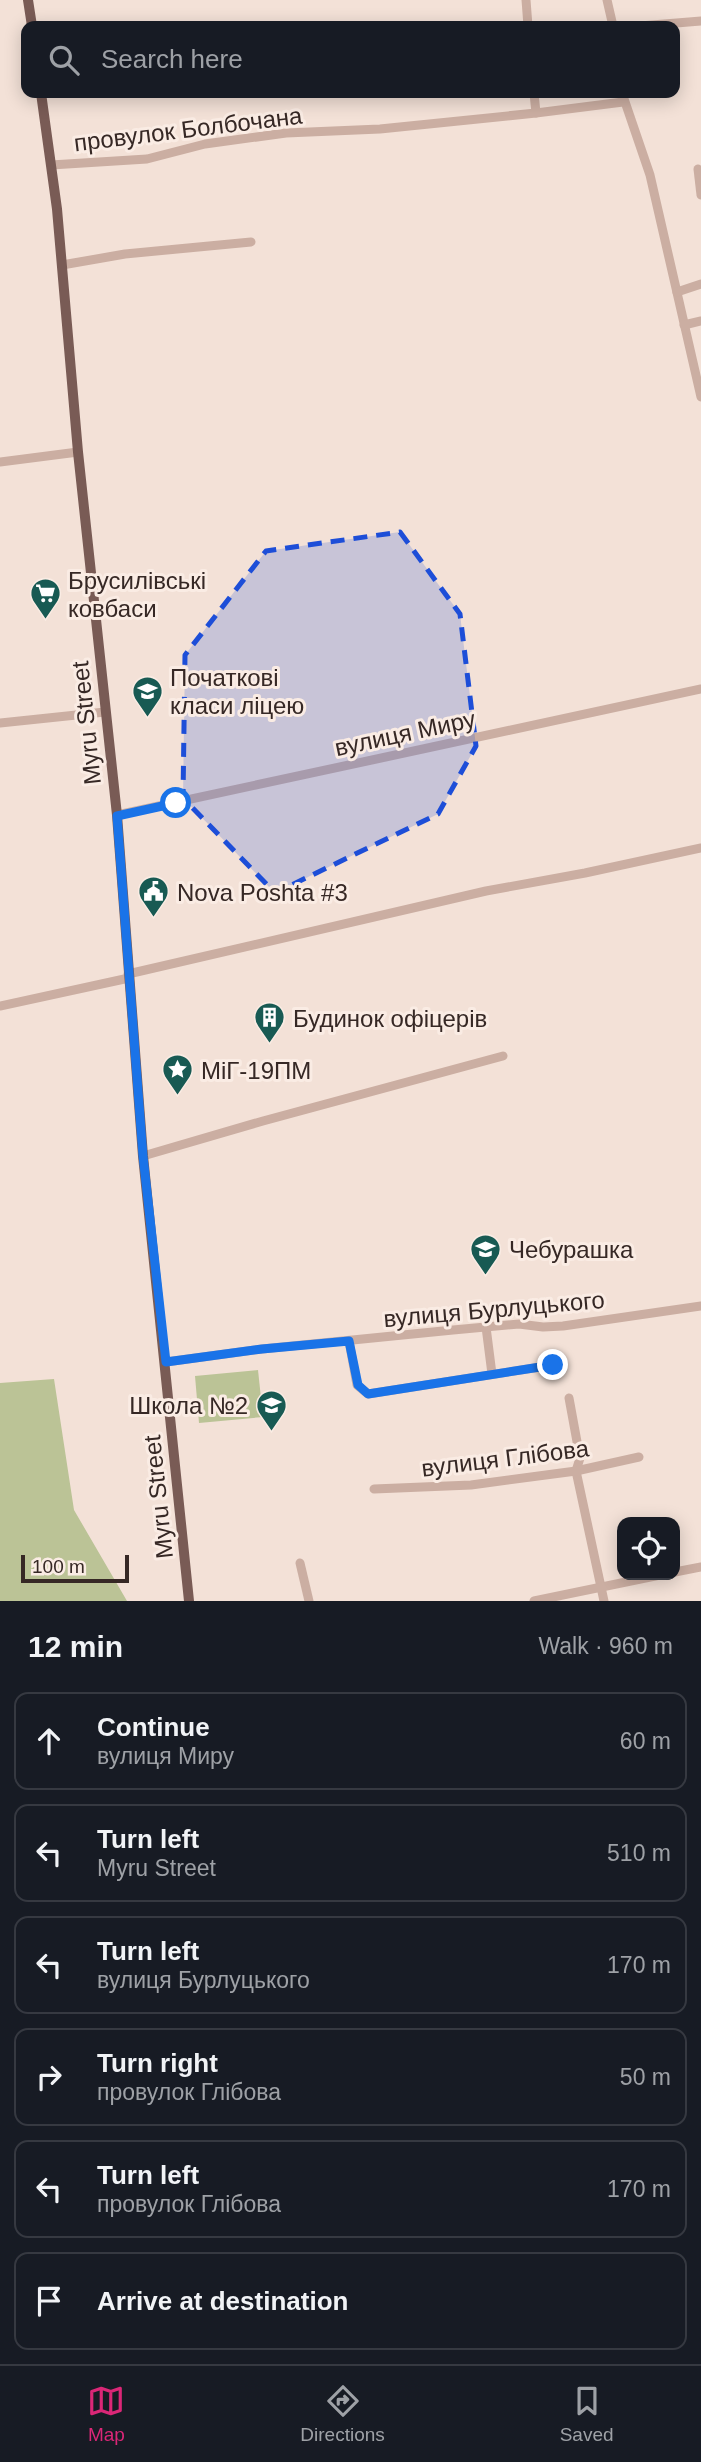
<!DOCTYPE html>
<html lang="en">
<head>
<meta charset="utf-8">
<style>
	:root { --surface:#171b24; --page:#20242c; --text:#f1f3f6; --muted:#9ea1a6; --line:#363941; --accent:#db2777 }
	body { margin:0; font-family:Arial,sans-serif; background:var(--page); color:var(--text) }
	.controls { position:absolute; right:21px; bottom:21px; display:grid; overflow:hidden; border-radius:14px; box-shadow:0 4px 18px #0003 }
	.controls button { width:63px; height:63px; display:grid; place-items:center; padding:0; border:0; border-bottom:2px solid var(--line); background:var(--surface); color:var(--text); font:35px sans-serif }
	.scale { position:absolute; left:21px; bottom:18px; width:108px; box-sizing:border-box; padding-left:7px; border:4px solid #362825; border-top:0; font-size:19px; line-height:24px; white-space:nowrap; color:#362825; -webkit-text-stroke:5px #faece4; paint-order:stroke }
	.stop { position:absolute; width:21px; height:21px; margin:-16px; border:5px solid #1a73e8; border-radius:50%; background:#fff }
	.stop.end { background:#1a73e8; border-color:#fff; box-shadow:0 2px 7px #0008 }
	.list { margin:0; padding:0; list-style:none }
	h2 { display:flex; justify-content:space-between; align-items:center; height:91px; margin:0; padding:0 28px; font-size:30px }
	h2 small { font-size:23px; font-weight:400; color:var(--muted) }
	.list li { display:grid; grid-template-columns:46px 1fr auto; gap:21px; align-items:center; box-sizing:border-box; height:98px; margin:0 14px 14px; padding:0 14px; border:2px solid var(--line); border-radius:14px }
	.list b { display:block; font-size:26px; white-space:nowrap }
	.list p { margin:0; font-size:23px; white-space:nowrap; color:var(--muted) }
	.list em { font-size:23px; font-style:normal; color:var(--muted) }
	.icon { flex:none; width:38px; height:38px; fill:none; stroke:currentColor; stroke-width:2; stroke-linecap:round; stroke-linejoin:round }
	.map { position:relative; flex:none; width:701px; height:1601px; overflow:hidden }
	.search { position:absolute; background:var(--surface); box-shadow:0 4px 18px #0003; left:21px; right:21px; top:21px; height:77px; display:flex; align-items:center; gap:18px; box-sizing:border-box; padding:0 24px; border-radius:14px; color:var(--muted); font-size:26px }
	.sheet { height:763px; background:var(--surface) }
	nav { display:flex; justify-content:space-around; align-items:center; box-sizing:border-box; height:98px; border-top:2px solid var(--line); background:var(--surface); font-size:19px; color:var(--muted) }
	nav a { display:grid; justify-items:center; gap:4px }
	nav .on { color:var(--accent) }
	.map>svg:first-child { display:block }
	.green { fill:#bbc396 }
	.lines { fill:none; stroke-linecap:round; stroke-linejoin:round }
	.minor { stroke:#cbaea2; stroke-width:9 }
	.major { stroke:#795b55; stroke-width:10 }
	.route { stroke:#1a73e8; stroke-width:9 }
	.marked { fill:#1d4ed8; fill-opacity:0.2; stroke:#1d4ed8; stroke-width:5; stroke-dasharray:14 9; stroke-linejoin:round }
	.labels { text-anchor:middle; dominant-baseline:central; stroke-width:6; stroke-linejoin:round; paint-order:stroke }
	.street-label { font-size:24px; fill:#362825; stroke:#faece4 }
	.poi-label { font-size:24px; fill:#362825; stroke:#faece4; text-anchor:start }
</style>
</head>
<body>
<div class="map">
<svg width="701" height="1601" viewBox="0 0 701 1601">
	<rect width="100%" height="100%" fill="#f3e1d7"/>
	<g class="green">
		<polygon points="258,1370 263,1417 199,1423 195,1376"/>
		<polygon points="54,1379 74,1510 127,1601 0,1601 0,1383"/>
	</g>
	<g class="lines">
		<g class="minor">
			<polyline points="526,0 528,26"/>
			<polyline points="607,0 613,26"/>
			<polyline points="640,26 701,21"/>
			<polyline points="534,93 536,113"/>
			<polyline points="622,93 650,175 701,397"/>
			<polyline points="51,165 147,159 205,144 286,133 380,129 536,113 623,102"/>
			<polyline points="698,169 701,195"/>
			<polyline points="62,265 125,254 251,242"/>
			<polyline points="677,292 701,284"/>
			<polyline points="684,325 701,321"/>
			<polyline points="0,462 78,452"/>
			<polyline points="0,723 105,712"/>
			<polyline points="117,815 701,689"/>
			<polyline points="128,974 486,891 585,873 701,848"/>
			<polyline points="0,1006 129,978"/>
			<polyline points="143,1156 263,1121 503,1056"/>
			<polyline points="486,1327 492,1374"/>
			<polyline points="349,1341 357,1385 368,1394 553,1365"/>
			<polyline points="166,1362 262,1349 453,1330 519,1324 543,1327 563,1326 701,1306"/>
			<polyline points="569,1398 580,1458 576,1471 604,1601"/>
			<polyline points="374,1489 471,1485 576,1471 639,1457"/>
			<polyline points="300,1563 309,1601"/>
			<polyline points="675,1572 701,1567"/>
			<polyline points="534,1601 660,1575"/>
		</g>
		<g class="major">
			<polyline points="28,0 32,26"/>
			<polyline points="41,93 57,209 78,452 117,815 143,1156 189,1601"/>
		</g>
	</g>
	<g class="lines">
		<polyline class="route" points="176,803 117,816 143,1156 166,1362 262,1349 349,1341 358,1385 368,1394 553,1365"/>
	</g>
	<path class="marked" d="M400,532L460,614L476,746L438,814L275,893L183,798L185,655L266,551Z"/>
	<defs>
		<symbol id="supermarket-pin" viewBox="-11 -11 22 30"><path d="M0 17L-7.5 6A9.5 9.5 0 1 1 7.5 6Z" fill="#185a53" stroke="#faece4"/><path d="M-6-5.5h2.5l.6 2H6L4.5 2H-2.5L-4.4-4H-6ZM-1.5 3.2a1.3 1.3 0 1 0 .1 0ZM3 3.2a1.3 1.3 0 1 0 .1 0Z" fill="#fff"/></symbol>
		<symbol id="school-pin" viewBox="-11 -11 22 30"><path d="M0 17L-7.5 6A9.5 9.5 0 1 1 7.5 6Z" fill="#185a53" stroke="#faece4"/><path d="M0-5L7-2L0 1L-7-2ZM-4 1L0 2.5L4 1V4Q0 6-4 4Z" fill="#fff"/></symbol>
		<symbol id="civic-pin" viewBox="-11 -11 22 30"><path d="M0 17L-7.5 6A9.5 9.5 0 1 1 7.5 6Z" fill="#185a53" stroke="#faece4"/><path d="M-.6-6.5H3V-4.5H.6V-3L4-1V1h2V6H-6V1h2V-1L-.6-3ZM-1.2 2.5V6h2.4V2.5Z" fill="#fff"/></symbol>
		<symbol id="building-pin" viewBox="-11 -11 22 30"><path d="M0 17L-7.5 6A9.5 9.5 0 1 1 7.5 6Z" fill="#185a53" stroke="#faece4"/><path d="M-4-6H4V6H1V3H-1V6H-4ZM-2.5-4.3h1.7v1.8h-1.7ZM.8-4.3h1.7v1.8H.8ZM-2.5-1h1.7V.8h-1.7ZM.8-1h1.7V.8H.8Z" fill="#fff"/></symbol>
		<symbol id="sight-pin" viewBox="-11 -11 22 30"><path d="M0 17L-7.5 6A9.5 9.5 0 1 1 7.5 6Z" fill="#185a53" stroke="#faece4"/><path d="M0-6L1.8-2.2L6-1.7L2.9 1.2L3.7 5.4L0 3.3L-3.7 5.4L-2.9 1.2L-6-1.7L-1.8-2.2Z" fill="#fff"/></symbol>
	</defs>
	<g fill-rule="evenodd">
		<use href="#supermarket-pin" x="28" y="576" width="35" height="47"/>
		<use href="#school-pin" x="130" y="674" width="35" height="47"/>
		<use href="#civic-pin" x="136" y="874" width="35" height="47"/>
		<use href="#building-pin" x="252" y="1000" width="35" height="47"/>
		<use href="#sight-pin" x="160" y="1052" width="35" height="47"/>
		<use href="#school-pin" x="468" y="1232" width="35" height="47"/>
		<use href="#school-pin" x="254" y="1388" width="35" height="47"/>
	</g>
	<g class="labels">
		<g class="street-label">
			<text transform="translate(188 129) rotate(-7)">провулок Болбочана</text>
			<text transform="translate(86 723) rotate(-96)">Myru Street</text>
			<text transform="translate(405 733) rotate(-12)">вулиця Миру</text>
			<text transform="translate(494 1309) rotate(-5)">вулиця Бурлуцького</text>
			<text transform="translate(505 1458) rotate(-7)">вулиця Глібова</text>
			<text transform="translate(158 1497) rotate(-96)">Myru Street</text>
		</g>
		<g class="poi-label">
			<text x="68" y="580">Брусилівські<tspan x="68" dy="28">ковбаси</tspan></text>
			<text x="170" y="677">Початкові<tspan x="170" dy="28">класи ліцею</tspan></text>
			<text x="177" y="892">Nova Poshta #3</text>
			<text x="293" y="1018">Будинок офіцерів</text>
			<text x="201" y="1070">МіГ-19ПМ</text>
			<text x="509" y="1249">Чебурашка</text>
			<text x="248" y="1405" text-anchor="end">Школа №2</text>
		</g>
	</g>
</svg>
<div class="controls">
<button><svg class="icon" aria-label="locate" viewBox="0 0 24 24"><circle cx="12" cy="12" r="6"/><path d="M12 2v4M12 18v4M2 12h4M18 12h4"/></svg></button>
</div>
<div class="scale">100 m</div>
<div class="stop" style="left:176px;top:803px"></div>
<div class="stop end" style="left:553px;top:1365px"></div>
<div class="search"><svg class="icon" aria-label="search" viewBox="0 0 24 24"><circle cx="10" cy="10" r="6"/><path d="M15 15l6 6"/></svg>Search here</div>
</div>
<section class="sheet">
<h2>12 min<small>Walk · 960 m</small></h2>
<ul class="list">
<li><svg class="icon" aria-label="ahead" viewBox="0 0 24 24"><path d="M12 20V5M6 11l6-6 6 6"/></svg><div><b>Continue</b><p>вулиця Миру</p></div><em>60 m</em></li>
<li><svg class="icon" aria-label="left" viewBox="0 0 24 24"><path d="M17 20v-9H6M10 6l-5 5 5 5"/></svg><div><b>Turn left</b><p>Myru Street</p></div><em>510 m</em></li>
<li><svg class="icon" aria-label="left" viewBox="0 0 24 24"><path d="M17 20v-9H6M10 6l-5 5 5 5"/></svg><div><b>Turn left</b><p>вулиця Бурлуцького</p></div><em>170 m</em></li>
<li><svg class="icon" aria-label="right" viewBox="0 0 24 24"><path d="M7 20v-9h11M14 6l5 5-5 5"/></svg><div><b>Turn right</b><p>провулок Глібова</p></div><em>50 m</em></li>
<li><svg class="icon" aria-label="left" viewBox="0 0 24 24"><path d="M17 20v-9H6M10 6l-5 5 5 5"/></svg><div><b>Turn left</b><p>провулок Глібова</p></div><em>170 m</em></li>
<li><svg class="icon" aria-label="arrive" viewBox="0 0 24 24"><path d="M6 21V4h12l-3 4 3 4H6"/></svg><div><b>Arrive at destination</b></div></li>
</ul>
</section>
<nav>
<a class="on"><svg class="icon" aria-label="map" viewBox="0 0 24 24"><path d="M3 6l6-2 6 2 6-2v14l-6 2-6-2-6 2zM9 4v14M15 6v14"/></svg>Map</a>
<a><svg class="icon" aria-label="directions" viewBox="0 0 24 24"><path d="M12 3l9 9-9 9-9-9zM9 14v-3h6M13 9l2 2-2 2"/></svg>Directions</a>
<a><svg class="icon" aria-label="saved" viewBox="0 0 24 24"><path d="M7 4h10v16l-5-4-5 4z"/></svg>Saved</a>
</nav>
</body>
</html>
